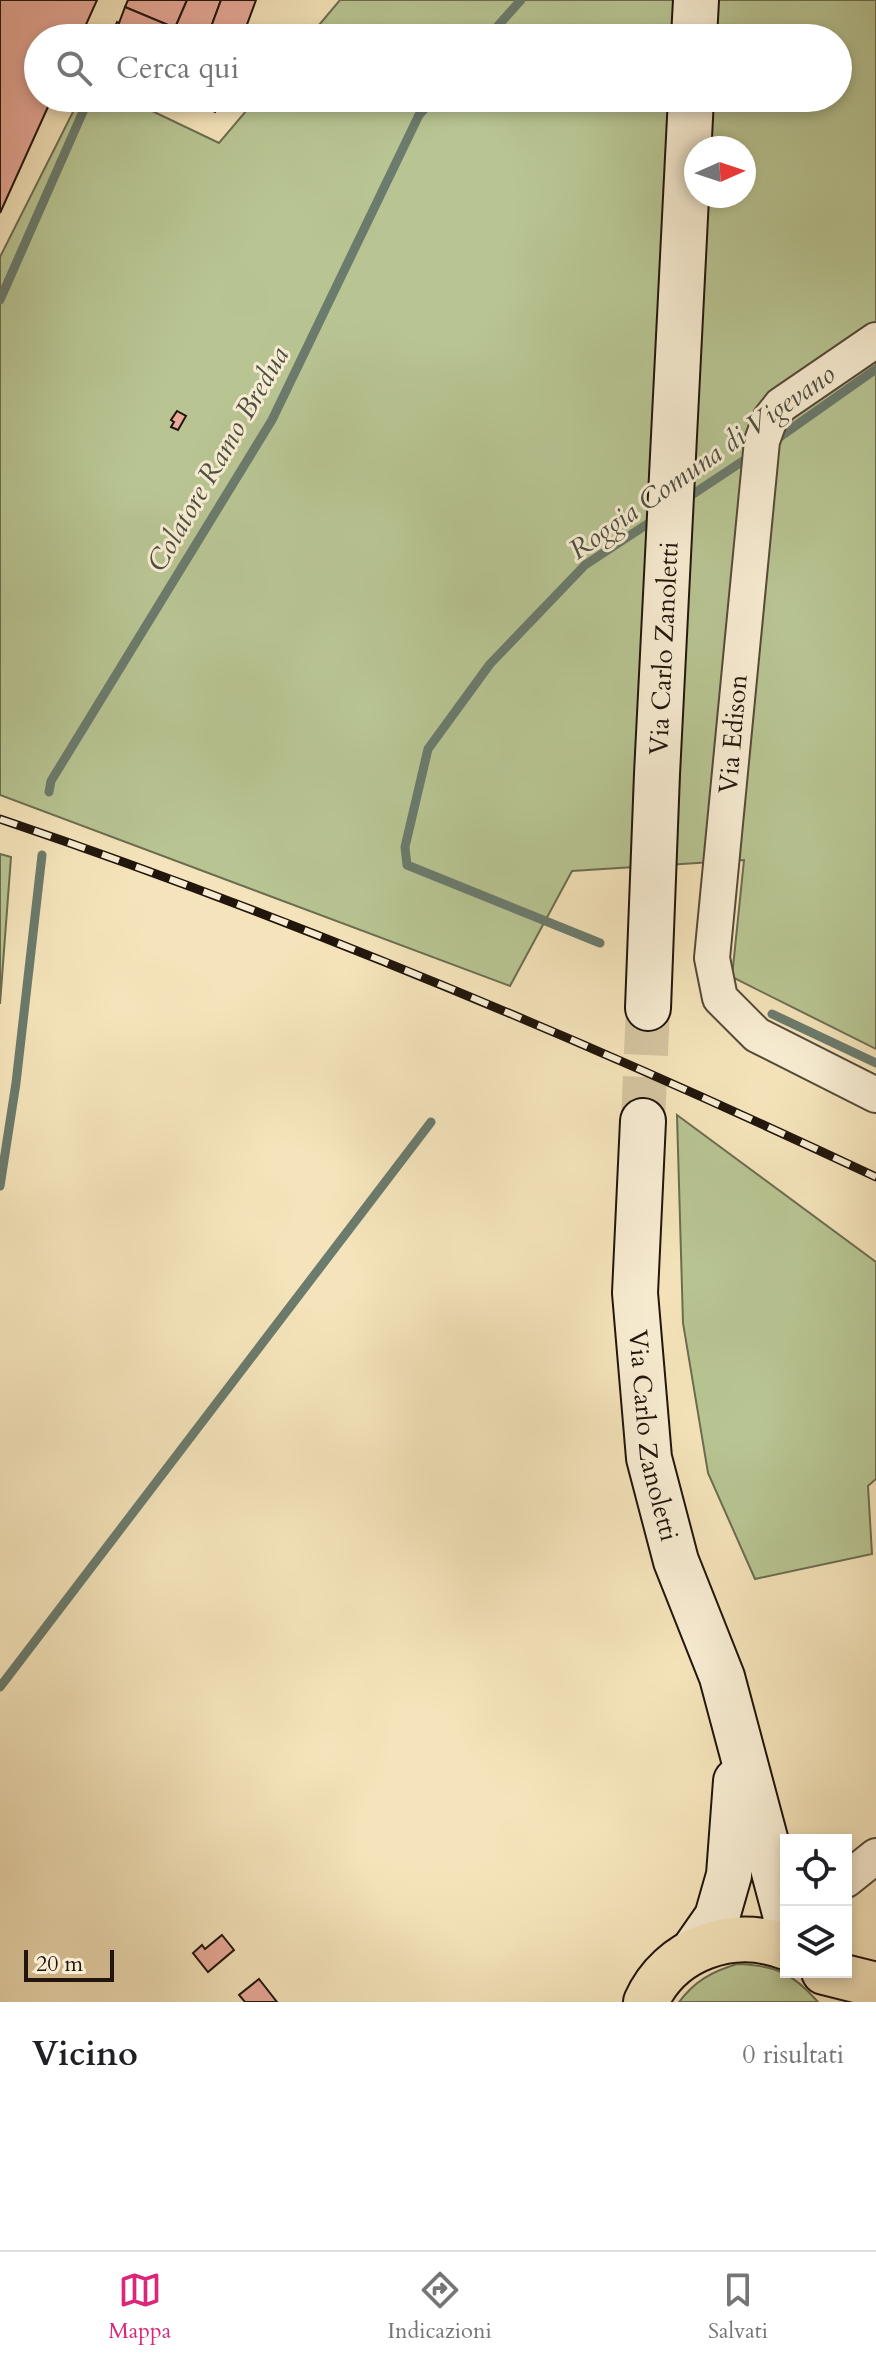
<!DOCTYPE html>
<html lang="it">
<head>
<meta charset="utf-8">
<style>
	:root { --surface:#fff; --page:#f2f2f2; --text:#202124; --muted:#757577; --line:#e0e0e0; --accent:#db2777 }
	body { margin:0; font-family:Cardo,serif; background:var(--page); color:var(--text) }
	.controls { position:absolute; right:24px; bottom:24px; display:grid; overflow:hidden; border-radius:0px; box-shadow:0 4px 12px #0003 }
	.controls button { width:72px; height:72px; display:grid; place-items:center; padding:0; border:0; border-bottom:2px solid var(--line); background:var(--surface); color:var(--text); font:40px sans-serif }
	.compass { position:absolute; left:684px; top:136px; width:72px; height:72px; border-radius:50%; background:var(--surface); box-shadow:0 4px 12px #0003; rotate:87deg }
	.scale { position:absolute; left:24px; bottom:20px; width:90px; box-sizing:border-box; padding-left:8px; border:4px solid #21150c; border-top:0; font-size:22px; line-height:28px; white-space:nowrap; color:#21150c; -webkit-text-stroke:6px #f8edd3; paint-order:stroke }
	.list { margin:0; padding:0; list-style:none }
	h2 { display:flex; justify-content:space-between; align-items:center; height:104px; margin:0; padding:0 32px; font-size:34px }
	h2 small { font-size:26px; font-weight:400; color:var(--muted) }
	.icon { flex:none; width:44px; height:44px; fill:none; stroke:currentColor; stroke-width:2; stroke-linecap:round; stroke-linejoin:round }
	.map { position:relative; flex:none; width:876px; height:2002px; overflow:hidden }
	.search { position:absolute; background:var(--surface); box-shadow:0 4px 12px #0003; left:24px; right:24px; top:24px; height:88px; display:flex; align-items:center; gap:20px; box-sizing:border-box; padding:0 28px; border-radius:44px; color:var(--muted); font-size:30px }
	.sheet { height:248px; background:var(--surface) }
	nav { display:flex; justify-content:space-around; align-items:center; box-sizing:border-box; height:112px; border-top:2px solid var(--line); background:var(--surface); font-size:22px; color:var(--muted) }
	nav a { display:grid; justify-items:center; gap:4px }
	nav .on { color:var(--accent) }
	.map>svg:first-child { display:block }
	.green { fill:#b8c593; stroke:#6c6d50; stroke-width:2; fill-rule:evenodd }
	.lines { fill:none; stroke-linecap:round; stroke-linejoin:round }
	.stream { stroke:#6b7b6d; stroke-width:9 }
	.building { fill:#e9aa99; stroke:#21150c; stroke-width:2 }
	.secondary-tunnel { stroke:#d5c5a1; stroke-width:44; stroke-dasharray:44 22; stroke-linecap:butt }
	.street-casing { stroke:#564938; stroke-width:38 }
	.secondary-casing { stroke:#21150c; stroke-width:48 }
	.primary-casing { stroke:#21150c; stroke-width:48 }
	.street { stroke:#f8edd3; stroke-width:34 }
	.secondary { stroke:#f8edd3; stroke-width:44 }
	.primary { stroke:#f5e4bb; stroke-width:44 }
	.rail-casing { stroke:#21150c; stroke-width:9 }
	.rail { stroke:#f8edd3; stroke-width:6; stroke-dasharray:18; stroke-linecap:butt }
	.labels { text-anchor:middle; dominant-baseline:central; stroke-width:6; stroke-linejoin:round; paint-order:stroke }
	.street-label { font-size:26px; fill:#21150c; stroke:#f8edd3 }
	.water-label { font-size:28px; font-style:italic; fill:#4c5044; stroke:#f8edd3 }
</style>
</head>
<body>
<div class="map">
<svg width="876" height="2002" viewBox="0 0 876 2002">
	<rect width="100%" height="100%" fill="#f5e4bb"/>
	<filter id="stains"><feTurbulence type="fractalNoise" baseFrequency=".0025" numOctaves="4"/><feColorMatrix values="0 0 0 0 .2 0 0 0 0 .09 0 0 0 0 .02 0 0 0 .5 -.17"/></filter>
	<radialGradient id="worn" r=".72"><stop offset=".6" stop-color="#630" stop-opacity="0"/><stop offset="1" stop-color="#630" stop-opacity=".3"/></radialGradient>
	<g class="green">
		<path d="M340,0H876V1049L732,977L744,860L572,871L510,986L0,795V257L80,98H125L219,143L257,98H838V38H308ZM696,148H744V196H696Z"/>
		<polygon points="0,854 11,857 0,1004"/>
		<polygon points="677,1115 876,1262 876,1479 868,1486 872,1554 755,1579 708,1473 683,1323"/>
		<path d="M737,1964C775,1965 793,1973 818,2002H679C695,1981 711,1972 737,1964Z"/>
	</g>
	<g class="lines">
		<g class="stream">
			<polyline points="487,38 521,0"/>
			<polyline points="0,300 89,98"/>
			<polyline points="774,441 876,369"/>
			<polyline points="684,500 752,455"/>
			<polyline points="49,792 51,781 272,420 419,115 434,98"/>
			<polyline points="600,943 407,865 405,847 428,749 490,664 585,565 658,517"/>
			<polyline points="772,1014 876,1063"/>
			<polyline points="0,1186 16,1083 42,855"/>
			<polyline points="0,1687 431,1122"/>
		</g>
	</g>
	<g class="building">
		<polygon points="0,0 97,0 80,38 38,38 38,98 52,98 0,213"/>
		<polygon points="128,0 187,0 175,28 125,7"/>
		<polygon points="187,0 221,0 207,38 107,38 110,38 117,22 119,23 125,7 175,28"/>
		<polygon points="221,0 256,0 242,38 207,38"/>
		<polygon points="189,98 223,98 215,112"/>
		<polygon points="177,411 186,416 178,430 171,427 174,422 171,420"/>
		<polygon points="222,1935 234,1950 208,1972 193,1953 202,1945 205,1949"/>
		<polygon points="259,1979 277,2002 245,2002 239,1995"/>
	</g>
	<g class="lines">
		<polyline class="secondary-tunnel" points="643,1121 648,1008"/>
		<defs>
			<g id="street">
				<polyline points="876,340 781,405 770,419 762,441 712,958 720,998 757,1035 876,1095"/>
				<polyline points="846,1880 876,1856"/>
			</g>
			<g id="secondary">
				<polyline points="694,38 696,0"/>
				<path id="s1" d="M648,1008L657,774L691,98"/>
				<path id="s2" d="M643,1121L635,1293L649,1458L676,1561L722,1677L786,1917"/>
				<polyline points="694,1950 717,1917 729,1875 736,1781"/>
			</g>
			<g id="primary">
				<polyline points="824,1972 876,1985"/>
				<path d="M646,2002C670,1948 732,1927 786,1947"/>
			</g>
		</defs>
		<use href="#street" class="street-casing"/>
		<use href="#secondary" class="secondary-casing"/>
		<use href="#primary" class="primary-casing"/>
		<use href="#street" class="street"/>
		<use href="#secondary" class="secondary"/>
		<use href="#primary" class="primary"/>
		<defs>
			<path id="rail" d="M0,819C299,920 591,1043 876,1177"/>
		</defs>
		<use href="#rail" class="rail-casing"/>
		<use href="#rail" class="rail"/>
	</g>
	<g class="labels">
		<g class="street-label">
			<text stroke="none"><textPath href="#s1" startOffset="360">Via Carlo Zanoletti</textPath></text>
			<text transform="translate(733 734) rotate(-85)">Via Edison</text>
			<text stroke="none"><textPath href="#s2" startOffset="316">Via Carlo Zanoletti</textPath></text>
		</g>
		<g class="water-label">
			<text transform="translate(218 459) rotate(-60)">Colatore Ramo Bredua</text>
			<text transform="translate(702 462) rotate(-35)">Roggia Comuna di Vigevano</text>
		</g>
	</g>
	<rect width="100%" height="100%" filter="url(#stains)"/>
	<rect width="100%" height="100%" fill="url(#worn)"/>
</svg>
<div class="controls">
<button><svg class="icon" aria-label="locate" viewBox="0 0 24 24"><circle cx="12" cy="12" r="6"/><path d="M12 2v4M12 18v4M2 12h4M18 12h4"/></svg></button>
<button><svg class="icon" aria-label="layers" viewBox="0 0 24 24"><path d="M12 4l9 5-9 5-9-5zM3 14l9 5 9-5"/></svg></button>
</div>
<svg class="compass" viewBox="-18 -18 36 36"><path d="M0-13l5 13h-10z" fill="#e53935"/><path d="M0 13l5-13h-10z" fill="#757577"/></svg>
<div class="scale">20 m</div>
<div class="search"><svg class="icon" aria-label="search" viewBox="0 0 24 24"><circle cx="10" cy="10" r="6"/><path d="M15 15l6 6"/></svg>Cerca qui</div>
</div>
<section class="sheet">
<h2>Vicino<small>0 risultati</small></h2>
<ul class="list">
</ul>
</section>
<nav>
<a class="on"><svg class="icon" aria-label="map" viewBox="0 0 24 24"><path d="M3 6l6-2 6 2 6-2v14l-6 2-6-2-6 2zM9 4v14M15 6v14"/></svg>Mappa</a>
<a><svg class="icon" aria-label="directions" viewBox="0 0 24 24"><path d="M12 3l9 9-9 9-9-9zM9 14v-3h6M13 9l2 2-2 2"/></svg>Indicazioni</a>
<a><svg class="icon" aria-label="saved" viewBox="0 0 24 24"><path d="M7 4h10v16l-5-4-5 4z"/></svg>Salvati</a>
</nav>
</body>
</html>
